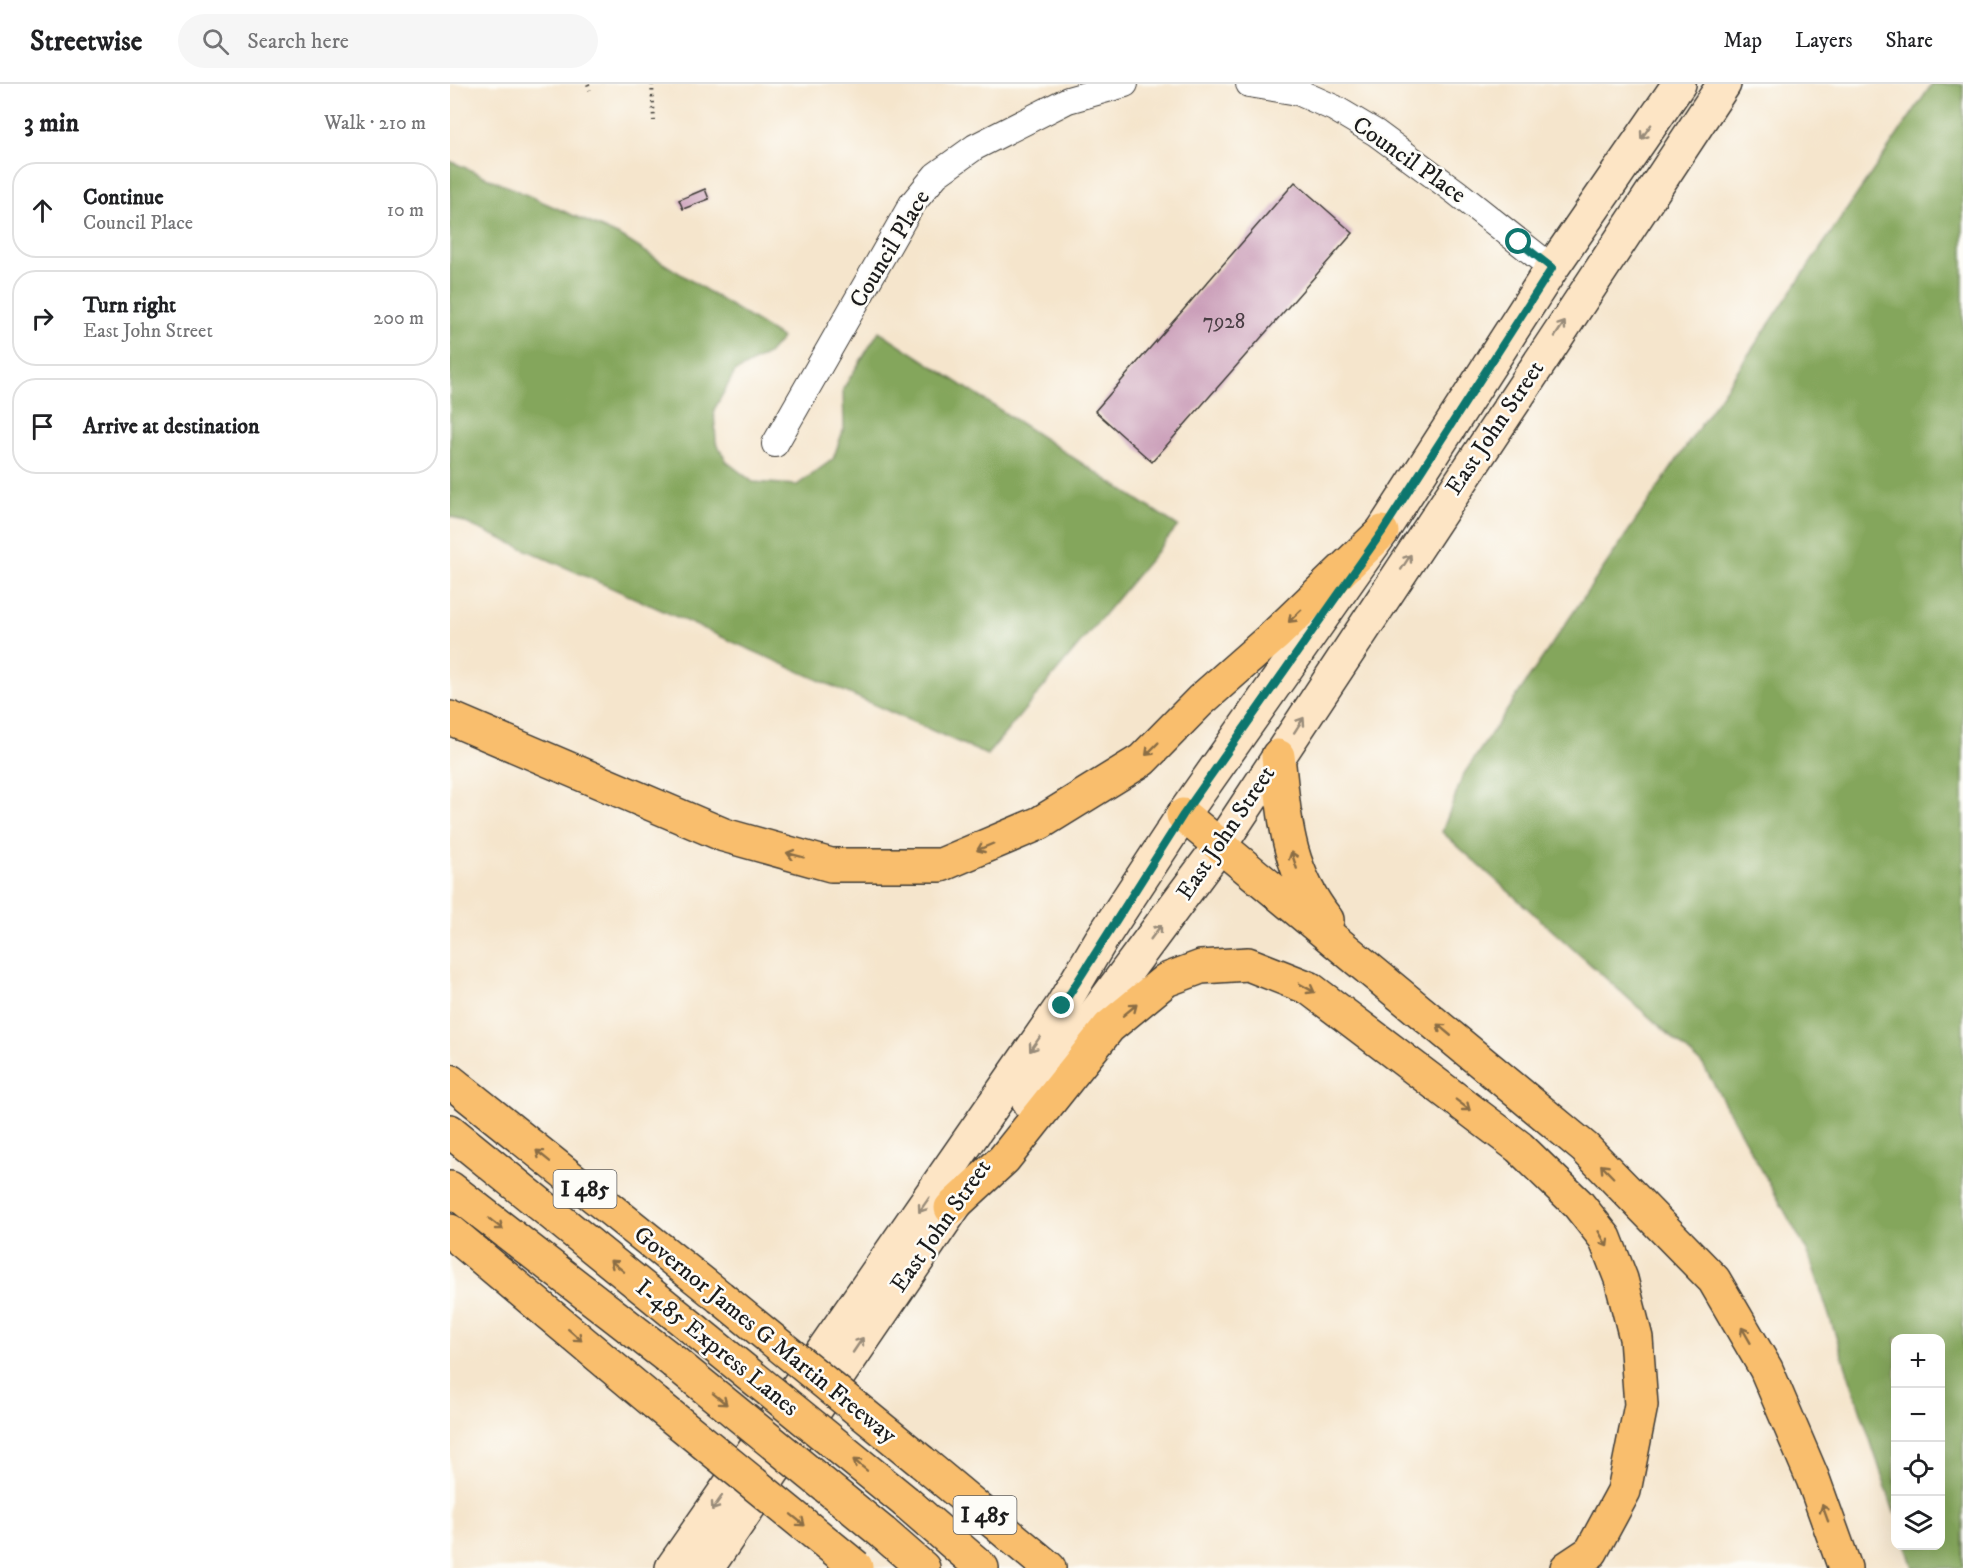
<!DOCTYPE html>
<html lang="en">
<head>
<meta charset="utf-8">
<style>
	:root { --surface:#fff; --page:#f6f6f6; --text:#202124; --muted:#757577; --line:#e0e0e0 }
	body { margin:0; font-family:"IM FELL DW Pica",serif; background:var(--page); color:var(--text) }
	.controls { position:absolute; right:18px; bottom:18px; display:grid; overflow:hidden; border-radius:12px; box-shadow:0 6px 24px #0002 }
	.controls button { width:54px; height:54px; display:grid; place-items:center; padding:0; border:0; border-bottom:2px solid var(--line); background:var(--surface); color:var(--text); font:30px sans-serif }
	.stop { position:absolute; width:18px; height:18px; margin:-14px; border:4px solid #0f766e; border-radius:50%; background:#fff }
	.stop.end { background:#0f766e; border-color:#fff; box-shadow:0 2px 6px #0008 }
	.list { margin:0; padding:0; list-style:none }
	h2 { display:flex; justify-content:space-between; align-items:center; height:78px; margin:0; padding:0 24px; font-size:26px }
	h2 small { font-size:20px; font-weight:400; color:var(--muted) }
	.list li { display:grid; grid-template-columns:39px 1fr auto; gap:18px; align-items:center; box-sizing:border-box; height:96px; margin:0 12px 12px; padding:0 12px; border:2px solid var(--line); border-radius:24px }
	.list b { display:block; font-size:22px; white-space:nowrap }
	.list p { margin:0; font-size:20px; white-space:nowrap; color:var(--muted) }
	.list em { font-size:20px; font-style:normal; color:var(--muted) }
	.icon { flex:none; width:33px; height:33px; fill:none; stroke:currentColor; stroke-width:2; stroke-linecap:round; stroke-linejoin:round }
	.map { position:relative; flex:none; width:1513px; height:1484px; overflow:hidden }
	header { display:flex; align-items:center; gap:36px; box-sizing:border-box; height:84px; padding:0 30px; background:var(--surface); border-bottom:2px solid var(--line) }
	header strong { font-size:28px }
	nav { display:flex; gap:33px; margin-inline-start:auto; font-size:21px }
	.search { width:420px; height:54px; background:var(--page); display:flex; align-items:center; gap:15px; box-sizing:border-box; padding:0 21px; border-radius:33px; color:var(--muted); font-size:22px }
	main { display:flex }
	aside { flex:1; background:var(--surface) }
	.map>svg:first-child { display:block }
	.forest { fill:#84a65b; stroke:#50613c; stroke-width:1.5 }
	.building { fill:#cb9fb9 }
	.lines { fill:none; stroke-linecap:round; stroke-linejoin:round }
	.minor-casing { stroke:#3d3a36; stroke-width:28 }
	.secondary-casing { stroke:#3d3a36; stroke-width:36 }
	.motorway-casing { stroke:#3d3a36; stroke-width:36 }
	.path { stroke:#3d3a36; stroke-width:4; stroke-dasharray:1.5 4.5; stroke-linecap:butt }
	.minor { stroke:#fff; stroke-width:26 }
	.secondary { stroke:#fde5c5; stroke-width:33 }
	.motorway { stroke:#f9be6d; stroke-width:33 }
	.motorway-bridge-casing { stroke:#3d3a36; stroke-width:36; stroke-linecap:butt }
	.motorway-bridge { stroke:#f9be6d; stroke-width:33 }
	.oneway { stroke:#988b79 }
	.oneway2 { stroke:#8a6d44 }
	.route { stroke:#0f766e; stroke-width:8 }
	.labels { text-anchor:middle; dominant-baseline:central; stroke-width:5; stroke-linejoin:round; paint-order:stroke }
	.number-label { font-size:21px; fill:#483d43 }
	.shield { fill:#fdfcf7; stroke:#605f5e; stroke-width:1.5 }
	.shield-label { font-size:22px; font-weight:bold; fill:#1c1c1c }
	.street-label { font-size:24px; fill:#1c1c1c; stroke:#fdfcf7 }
</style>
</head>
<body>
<header>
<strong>Streetwise</strong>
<div class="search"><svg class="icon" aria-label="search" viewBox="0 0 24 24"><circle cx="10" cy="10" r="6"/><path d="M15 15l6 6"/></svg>Search here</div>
<nav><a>Map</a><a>Layers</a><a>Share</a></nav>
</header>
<main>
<aside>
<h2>3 min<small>Walk · 210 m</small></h2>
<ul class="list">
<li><svg class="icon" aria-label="ahead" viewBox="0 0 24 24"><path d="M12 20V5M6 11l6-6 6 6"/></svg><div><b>Continue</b><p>Council Place</p></div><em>10 m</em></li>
<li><svg class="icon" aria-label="right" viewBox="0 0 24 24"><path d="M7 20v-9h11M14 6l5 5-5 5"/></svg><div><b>Turn right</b><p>East John Street</p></div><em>200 m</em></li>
<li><svg class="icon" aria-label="arrive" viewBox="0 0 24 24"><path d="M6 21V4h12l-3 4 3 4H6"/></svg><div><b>Arrive at destination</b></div></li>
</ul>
</aside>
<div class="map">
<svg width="1513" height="1484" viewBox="0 0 1513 1484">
	<rect width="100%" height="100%" fill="#fdfcf7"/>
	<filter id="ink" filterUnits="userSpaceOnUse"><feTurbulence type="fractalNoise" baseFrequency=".0167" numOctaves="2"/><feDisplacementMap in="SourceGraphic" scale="12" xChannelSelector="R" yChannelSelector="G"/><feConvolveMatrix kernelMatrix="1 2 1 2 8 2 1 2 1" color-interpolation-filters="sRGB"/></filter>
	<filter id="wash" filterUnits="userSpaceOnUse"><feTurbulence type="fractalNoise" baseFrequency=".008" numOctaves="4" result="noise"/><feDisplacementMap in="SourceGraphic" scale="24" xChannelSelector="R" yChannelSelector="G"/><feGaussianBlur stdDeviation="1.35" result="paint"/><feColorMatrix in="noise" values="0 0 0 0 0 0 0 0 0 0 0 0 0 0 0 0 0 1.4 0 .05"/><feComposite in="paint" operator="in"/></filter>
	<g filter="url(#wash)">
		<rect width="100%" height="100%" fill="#f5e5cc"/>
		<g class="forest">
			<polygon points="1482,0 1513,0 1513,1484 1463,1484 1456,1462 1490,1462 1490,1254 1446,1254 1445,1431 1359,1171 1253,981 992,748 1013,691"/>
			<polygon points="0,77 172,153 332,254 318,270 285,288 264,326 266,358 277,378 303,398 347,401 383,375 394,344 393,305 429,247 728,442 537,671 0,432"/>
		</g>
		<g id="blocks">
			<g class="building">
				<polygon points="845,98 903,149 702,378 645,327"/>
				<polygon points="255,105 259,115 233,125 229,116"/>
			</g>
		</g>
	</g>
	<g filter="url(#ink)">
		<use href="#blocks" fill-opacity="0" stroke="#3d3a36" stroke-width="1.5"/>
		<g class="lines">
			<defs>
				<g id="minor">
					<polyline points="799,0 848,8 884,24 926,49 1006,108 1102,184"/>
					<polyline points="325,360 462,120 486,91 525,63 618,16 675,0"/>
				</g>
				<g id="secondary">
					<polyline points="579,1019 771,760 1274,0"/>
					<polyline points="222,1484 612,922 651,856 733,731 932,448 1102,184 1229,0"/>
					<polyline points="257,1484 518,1102"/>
				</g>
				<g id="motorway">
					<polyline points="0,634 274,751 381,781 491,781 590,739 692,676 750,617 826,550 932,448"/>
					<path d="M828,672C835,735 836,784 877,836"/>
					<polyline points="733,731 1135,1064 1264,1196 1316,1285 1363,1395 1395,1484"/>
					<polyline points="0,997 270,1213"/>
					<polyline points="0,1047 245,1246"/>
					<polyline points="0,1104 224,1278"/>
					<polyline points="501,1124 554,1075 659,943 716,896 751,883 798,880 859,904 1069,1063 1128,1120 1155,1154 1171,1195 1186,1254 1191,1321 1174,1407 1141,1468 1117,1484"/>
					<polyline points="0,1147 205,1319"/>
					<polyline points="472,1378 599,1484"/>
					<polyline points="456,1418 532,1484"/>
					<polyline points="433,1449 473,1484"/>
				</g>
			</defs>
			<use href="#minor" class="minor-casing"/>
			<use href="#secondary" class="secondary-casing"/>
			<use href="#motorway" class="motorway-casing"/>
			<g class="path">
				<polyline points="138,0 140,6"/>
				<polyline points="202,0 204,37"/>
			</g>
			<use href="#minor" class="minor"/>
			<use href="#secondary" class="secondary"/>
			<use href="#motorway" class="motorway"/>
			<defs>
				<g id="motorway-bridge">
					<polyline points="270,1213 472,1378"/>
					<polyline points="245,1246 456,1418"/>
					<polyline points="224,1278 433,1449"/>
					<polyline points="205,1319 406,1483"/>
				</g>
			</defs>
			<use href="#motorway-bridge" class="motorway-bridge-casing"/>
			<use href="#motorway-bridge" class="motorway-bridge"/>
		</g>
		<defs><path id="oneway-shaft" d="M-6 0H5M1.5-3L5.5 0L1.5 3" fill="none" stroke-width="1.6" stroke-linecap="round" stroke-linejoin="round" transform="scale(1.5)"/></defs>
		<g class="oneway">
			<use href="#oneway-shaft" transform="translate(1196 48) rotate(125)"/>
			<use href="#oneway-shaft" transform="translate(1110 245) rotate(-56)"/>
			<use href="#oneway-shaft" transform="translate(956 478) rotate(-57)"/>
			<use href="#oneway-shaft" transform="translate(849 641) rotate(-57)"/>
			<use href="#oneway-shaft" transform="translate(706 848) rotate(-53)"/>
			<use href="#oneway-shaft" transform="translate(585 960) rotate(125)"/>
			<use href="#oneway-shaft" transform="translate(474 1121) rotate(125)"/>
			<use href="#oneway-shaft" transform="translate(408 1261) rotate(-56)"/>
			<use href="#oneway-shaft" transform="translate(267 1419) rotate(125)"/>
		</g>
		<g class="oneway2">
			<use href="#oneway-shaft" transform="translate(845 532) rotate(136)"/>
			<use href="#oneway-shaft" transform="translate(702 665) rotate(135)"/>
			<use href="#oneway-shaft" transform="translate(535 763) rotate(157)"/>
			<use href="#oneway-shaft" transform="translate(345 771) rotate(-165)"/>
			<use href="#oneway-shaft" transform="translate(844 776) rotate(-108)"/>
			<use href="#oneway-shaft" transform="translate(857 904) rotate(29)"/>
			<use href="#oneway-shaft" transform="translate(680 926) rotate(-39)"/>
			<use href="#oneway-shaft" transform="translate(994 946) rotate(-140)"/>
			<use href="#oneway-shaft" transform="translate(1013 1021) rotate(37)"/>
			<use href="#oneway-shaft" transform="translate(93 1072) rotate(-141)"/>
			<use href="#oneway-shaft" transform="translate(1157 1087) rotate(-134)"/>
			<use href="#oneway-shaft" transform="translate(46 1140) rotate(38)"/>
			<use href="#oneway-shaft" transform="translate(1153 1155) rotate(60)"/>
			<use href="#oneway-shaft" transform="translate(167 1182) rotate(-141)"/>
			<use href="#oneway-shaft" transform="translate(125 1251) rotate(41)"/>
			<use href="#oneway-shaft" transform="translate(1296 1251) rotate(-120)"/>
			<use href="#oneway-shaft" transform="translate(270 1315) rotate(39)"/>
			<use href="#oneway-shaft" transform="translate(410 1381) rotate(-141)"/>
			<use href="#oneway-shaft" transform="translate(1375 1429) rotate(-110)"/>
			<use href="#oneway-shaft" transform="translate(348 1436) rotate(39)"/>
		</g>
	</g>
	<g class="lines" filter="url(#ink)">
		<polyline class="route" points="612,922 733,731 932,448 1102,184 1069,158"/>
	</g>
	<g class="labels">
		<g class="number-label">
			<text x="774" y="238">7928</text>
		</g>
		<g class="shield">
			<rect x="103.5" y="1086" width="63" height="38" rx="4.5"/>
			<rect x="503.5" y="1412" width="63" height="38" rx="4.5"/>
		</g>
		<g class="shield-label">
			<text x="135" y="1105">I 485</text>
			<text x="535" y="1431">I 485</text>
		</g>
		<g class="street-label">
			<text transform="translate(959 76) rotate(35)">Council Place</text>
			<text transform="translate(440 165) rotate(-59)">Council Place</text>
			<text transform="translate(1045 344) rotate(-56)">East John Street</text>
			<text transform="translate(776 749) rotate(-56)">East John Street</text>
			<text transform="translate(491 1142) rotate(-55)">East John Street</text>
			<text transform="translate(315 1251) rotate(39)">Governor James G Martin Freeway</text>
			<text transform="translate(267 1264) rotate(39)">I-485 Express Lanes</text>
		</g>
	</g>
</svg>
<div class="controls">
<button>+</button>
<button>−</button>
<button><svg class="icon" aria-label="locate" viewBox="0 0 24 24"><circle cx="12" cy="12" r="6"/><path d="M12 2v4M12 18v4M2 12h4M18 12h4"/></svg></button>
<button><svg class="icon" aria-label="layers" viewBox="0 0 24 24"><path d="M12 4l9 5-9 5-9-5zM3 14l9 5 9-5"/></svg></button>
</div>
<div class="stop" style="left:1069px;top:158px"></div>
<div class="stop end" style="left:612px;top:922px"></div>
</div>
</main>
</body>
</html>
